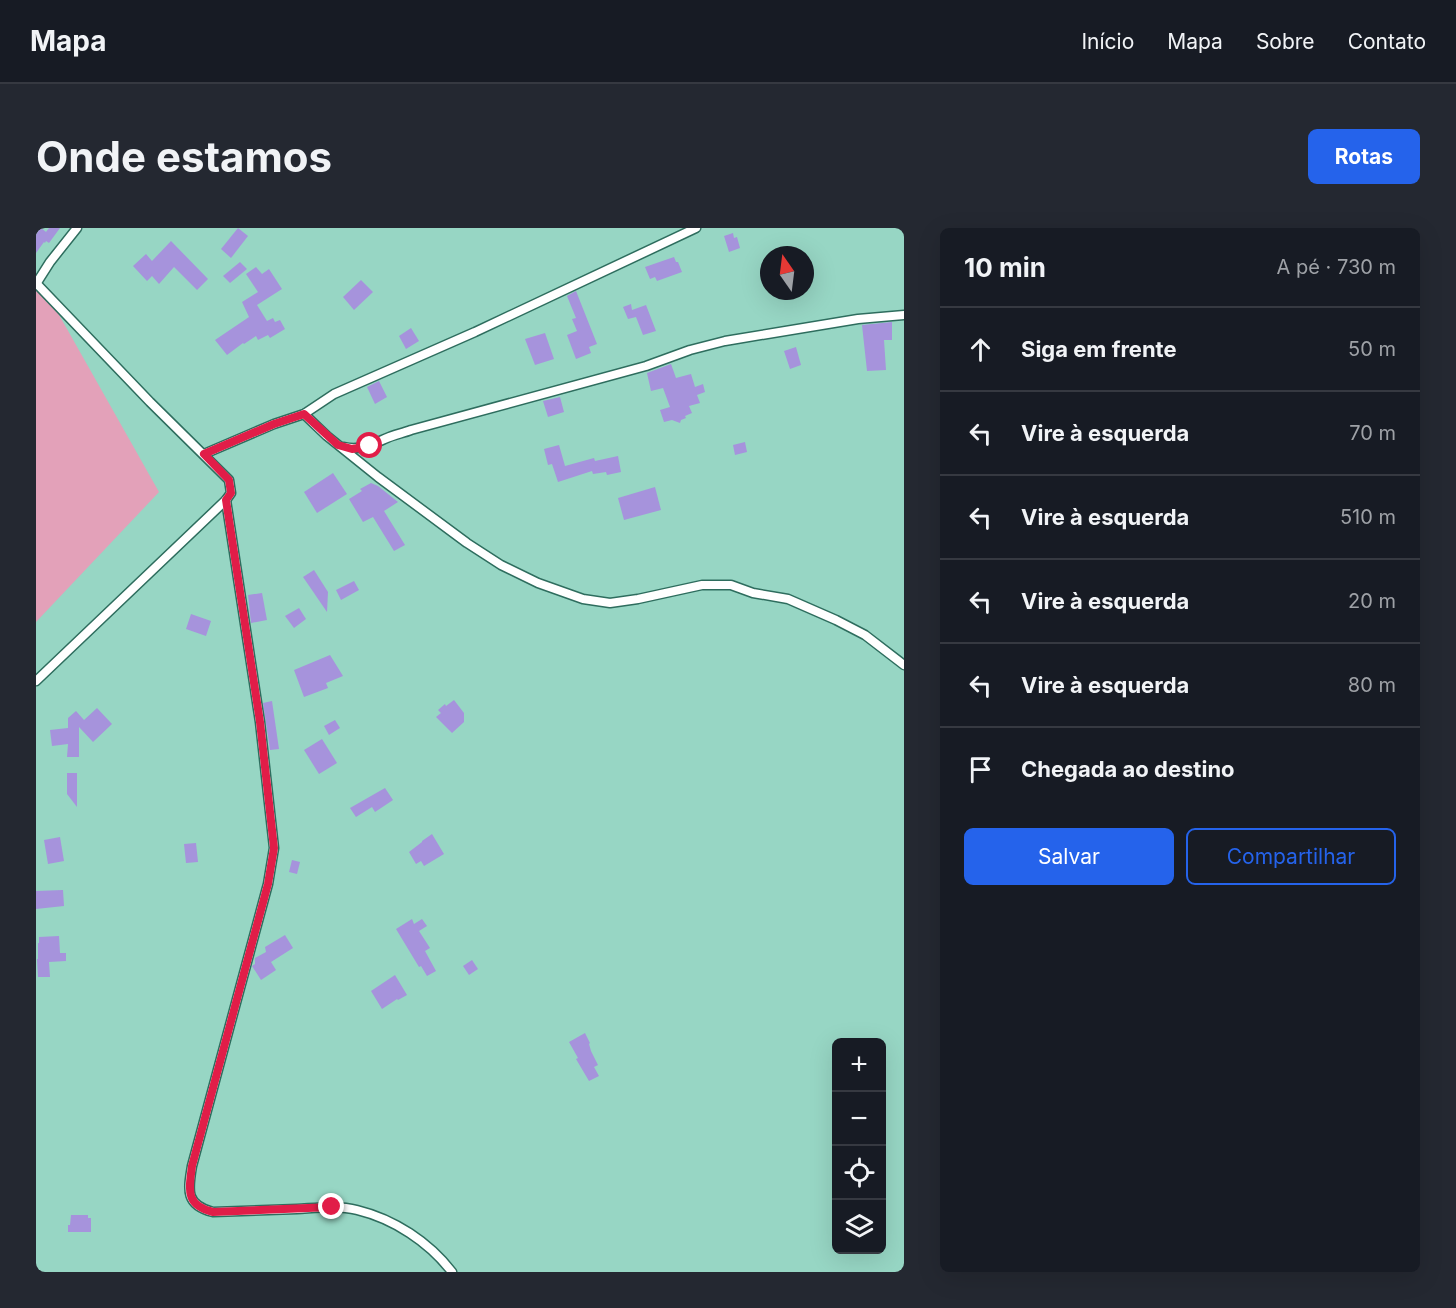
<!DOCTYPE html>
<html lang="pt">
<head>
<meta charset="utf-8">
<style>
	:root { --surface:#171b24; --page:#242831; --text:#f1f3f6; --muted:#9ea1a6; --line:#363941; --accent:#2563eb }
	body { margin:0; font-family:Inter,sans-serif; background:var(--page); color:var(--text) }
	.controls { position:absolute; right:18px; bottom:18px; display:grid; overflow:hidden; border-radius:9px; box-shadow:0 6px 24px #0002 }
	.controls button { width:54px; height:54px; display:grid; place-items:center; padding:0; border:0; border-bottom:2px solid var(--line); background:var(--surface); color:var(--text); font:30px sans-serif }
	.compass { position:absolute; left:724px; top:18px; width:54px; height:54px; border-radius:50%; background:var(--surface); box-shadow:0 6px 24px #0002; rotate:346deg }
	.stop { position:absolute; width:18px; height:18px; margin:-14px; border:4px solid #e11d48; border-radius:50%; background:#fff }
	.stop.end { background:#e11d48; border-color:#fff; box-shadow:0 2px 6px #0008 }
	.list { margin:0; padding:0; list-style:none }
	h2 { display:flex; justify-content:space-between; align-items:center; height:78px; margin:0; padding:0 24px; font-size:26px }
	h2 small { font-size:20px; font-weight:400; color:var(--muted) }
	.list li { display:grid; grid-template-columns:39px 1fr auto; gap:18px; align-items:center; box-sizing:border-box; height:84px; padding:0 24px; border-top:2px solid var(--line) }
	.list b { display:block; font-size:22px; white-space:nowrap }
	.list em { font-size:20px; font-style:normal; color:var(--muted) }
	.actions { display:flex; gap:12px; padding:18px 24px }
	.actions a { flex:1; padding:14px 0; border:2px solid var(--accent); border-radius:9px; text-align:center; font-size:21px; color:var(--accent) }
	.actions .main { background:var(--accent); color:#fff }
	.icon { flex:none; width:33px; height:33px; fill:none; stroke:currentColor; stroke-width:2; stroke-linecap:round; stroke-linejoin:round }
	.map { position:relative; flex:none; width:868px; height:1044px; overflow:hidden; border-radius:9px }
	header { display:flex; align-items:center; gap:36px; box-sizing:border-box; height:84px; padding:0 30px; background:var(--surface); border-bottom:2px solid var(--line) }
	header strong { font-size:28px }
	nav { display:flex; gap:33px; margin-inline-start:auto; font-size:21px }
	.intro { display:flex; align-items:center; justify-content:space-between; box-sizing:border-box; height:144px; padding:0 36px }
	h1 { margin:0; font-size:42px }
	.button { padding:15px 27px; border-radius:9px; background:var(--accent); color:#fff; font-size:21px; font-weight:700 }
	main { display:flex; gap:36px; padding:0 36px }
	aside { flex:1; background:var(--surface); border-radius:9px; box-shadow:0 6px 24px #0002 }
	.map>svg:first-child { display:block }
	.grass { fill:#e3a1b9 }
	.building { fill:#a693dc }
	.lines { fill:none; stroke-linecap:round; stroke-linejoin:round }
	.minor-casing { stroke:#2e6d5e; stroke-width:11 }
	.minor { stroke:#fff; stroke-width:8 }
	.route { stroke:#e11d48; stroke-width:8 }
</style>
</head>
<body>
<header>
<strong>Mapa</strong>
<nav><a>Início</a><a>Mapa</a><a>Sobre</a><a>Contato</a></nav>
</header>
<div class="intro"><h1>Onde estamos</h1><a class="button">Rotas</a></div>
<main>
<div class="map">
<svg width="868" height="1044" viewBox="0 0 868 1044">
	<rect width="100%" height="100%" fill="#97d6c4"/>
	<polygon class="grass" points="0,46 123,264 0,394"/>
	<g class="building">
		<polygon points="0,0 5,0 10,4 13,0 24,0 13,15 10,13 9,15 8,14 0,25"/>
		<polygon points="202,0 212,8 195,30 185,21"/>
		<polygon points="697,5 698,10 701,9 704,20 693,24 688,8"/>
		<polygon points="135,13 172,51 161,62 138,39 123,56 116,48 111,53 97,38 110,26 116,33"/>
		<polygon points="638,29 640,34 642,34 646,44 621,53 619,49 614,51 609,39"/>
		<polygon points="204,34 211,41 194,55 187,48"/>
		<polygon points="220,39 226,46 233,41 246,61 221,77 231,93 237,90 239,94 244,92 249,101 234,110 232,107 222,112 220,108 208,116 207,115 191,127 179,112 213,89 206,74 222,64 210,46"/>
		<polygon points="325,52 337,64 318,82 307,69"/>
		<polygon points="540,63 561,116 553,119 555,125 540,131 531,107 541,103 536,91 540,90 531,68"/>
		<polygon points="595,76 596,82 610,77 620,103 607,107 600,89 592,91 587,79"/>
		<polygon points="856,94 856,112 848,112 850,142 831,143 826,97"/>
		<polygon points="375,100 383,113 370,121 363,108"/>
		<polygon points="509,105 518,131 499,137 489,111"/>
		<polygon points="760,119 765,137 754,141 748,123"/>
		<polygon points="635,136 640,150 655,146 659,159 667,156 669,164 661,167 664,175 653,178 656,185 649,188 650,190 645,192 644,195 636,192 628,194 624,182 634,179 627,160 615,163 611,145"/>
		<polygon points="343,153 351,169 339,176 331,159"/>
		<polygon points="524,169 528,184 512,189 507,173"/>
		<polygon points="709,214 711,224 699,227 697,217"/>
		<polygon points="523,217 529,238 558,230 559,233 582,228 585,244 571,247 570,244 557,246 556,243 522,254 516,236 512,237 508,221"/>
		<polygon points="297,245 311,266 281,285 268,264"/>
		<polygon points="335,255 342,258 362,274 348,283 369,317 358,323 337,289 327,294 313,271 326,263 324,261"/>
		<polygon points="619,259 625,282 588,292 582,270"/>
		<polygon points="278,342 292,364 291,384 267,349"/>
		<polygon points="318,353 323,362 305,372 300,362"/>
		<polygon points="226,365 231,392 215,395 212,367"/>
		<polygon points="263,380 270,391 258,400 249,388"/>
		<polygon points="155,386 175,393 170,408 150,401"/>
		<polygon points="294,427 307,448 290,455 292,460 268,469 258,442"/>
		<polygon points="418,472 428,485 428,494 416,505 400,489 405,485 402,482 409,476 410,478"/>
		<polygon points="236,473 243,521 234,522 227,475"/>
		<polygon points="61,480 76,496 57,514 43,499 43,529 31,529 32,516 16,518 14,502 32,500 32,490 40,483 48,492"/>
		<polygon points="299,492 304,500 293,507 288,498"/>
		<polygon points="286,511 301,535 283,546 268,522"/>
		<polygon points="31,545 41,545 41,579 31,566"/>
		<polygon points="349,560 357,572 339,584 336,579 320,589 314,580"/>
		<polygon points="396,606 408,626 388,638 385,633 380,636 373,624 386,614 386,613"/>
		<polygon points="24,609 28,633 12,636 8,612"/>
		<polygon points="160,615 162,634 150,635 148,616"/>
		<polygon points="256,632 264,634 261,646 253,644"/>
		<polygon points="27,662 28,678 0,681 0,663"/>
		<polygon points="376,691 378,696 386,691 391,698 383,703 394,720 389,723 400,743 391,748 385,738 383,739 360,701"/>
		<polygon points="249,707 257,720 235,734 240,742 225,752 216,738 219,736 219,730 230,724 229,719"/>
		<polygon points="23,708 24,725 30,725 30,733 13,734 14,749 2,749 1,731 2,731 2,715 3,715 3,709"/>
		<polygon points="436,732 442,741 433,747 427,738"/>
		<polygon points="359,747 371,767 362,772 361,771 346,781 335,763"/>
		<polygon points="549,805 554,815 553,816 555,823 562,837 558,839 563,848 553,853 540,831 542,830 533,814"/>
		<polygon points="35,987 52,987 52,990 55,990 55,1004 32,1004 32,997 34,997"/>
	</g>
	<g class="lines">
		<defs>
			<g id="minor">
				<polyline points="0,55 114,174 193,252 195,265 190,272 0,453"/>
				<polyline points="0,56 14,34 41,0"/>
				<polyline points="268,186 291,208 342,249 431,315 465,337 502,355 547,371 574,375 602,371 666,357 695,357 717,365 752,371 800,392 829,407 868,437"/>
				<path d="M308,219C324,223 337,216 351,210C358,207 367,205 375,202L610,138L654,122L689,113L822,91L868,87"/>
				<polyline points="168,226 238,196 268,186 298,166 439,104 660,0"/>
				<path d="M190,272L224,494L238,620L232,656L156,938C152,962 149,977 177,984C205,983 233,982 261,981C280,980 302,977 321,982C358,991 393,1014 416,1044"/>
			</g>
		</defs>
		<use href="#minor" class="minor-casing"/>
		<use href="#minor" class="minor"/>
	</g>
	<g class="lines">
		<path class="route" d="M296,979L177,984C149,977 153,962 156,938L232,656L238,620L224,494L190,272L195,265L193,252L168,226L238,196L268,186L302,217L316,221L334,218"/>
	</g>
</svg>
<div class="controls">
<button>+</button>
<button>−</button>
<button><svg class="icon" aria-label="locate" viewBox="0 0 24 24"><circle cx="12" cy="12" r="6"/><path d="M12 2v4M12 18v4M2 12h4M18 12h4"/></svg></button>
<button><svg class="icon" aria-label="layers" viewBox="0 0 24 24"><path d="M12 4l9 5-9 5-9-5zM3 14l9 5 9-5"/></svg></button>
</div>
<svg class="compass" viewBox="-18 -18 36 36"><path d="M0-13l5 13h-10z" fill="#e53935"/><path d="M0 13l5-13h-10z" fill="#9ea1a6"/></svg>
<div class="stop" style="left:334px;top:218px"></div>
<div class="stop end" style="left:296px;top:979px"></div>
</div>
<aside>
<h2>10 min<small>A pé · 730 m</small></h2>
<ul class="list">
<li><svg class="icon" aria-label="ahead" viewBox="0 0 24 24"><path d="M12 20V5M6 11l6-6 6 6"/></svg><div><b>Siga em frente</b></div><em>50 m</em></li>
<li><svg class="icon" aria-label="left" viewBox="0 0 24 24"><path d="M17 20v-9H6M10 6l-5 5 5 5"/></svg><div><b>Vire à esquerda</b></div><em>70 m</em></li>
<li><svg class="icon" aria-label="left" viewBox="0 0 24 24"><path d="M17 20v-9H6M10 6l-5 5 5 5"/></svg><div><b>Vire à esquerda</b></div><em>510 m</em></li>
<li><svg class="icon" aria-label="left" viewBox="0 0 24 24"><path d="M17 20v-9H6M10 6l-5 5 5 5"/></svg><div><b>Vire à esquerda</b></div><em>20 m</em></li>
<li><svg class="icon" aria-label="left" viewBox="0 0 24 24"><path d="M17 20v-9H6M10 6l-5 5 5 5"/></svg><div><b>Vire à esquerda</b></div><em>80 m</em></li>
<li><svg class="icon" aria-label="arrive" viewBox="0 0 24 24"><path d="M6 21V4h12l-3 4 3 4H6"/></svg><div><b>Chegada ao destino</b></div></li>
</ul>
<div class="actions"><a class="main">Salvar</a><a>Compartilhar</a></div>
</aside>
</main>
</body>
</html>
